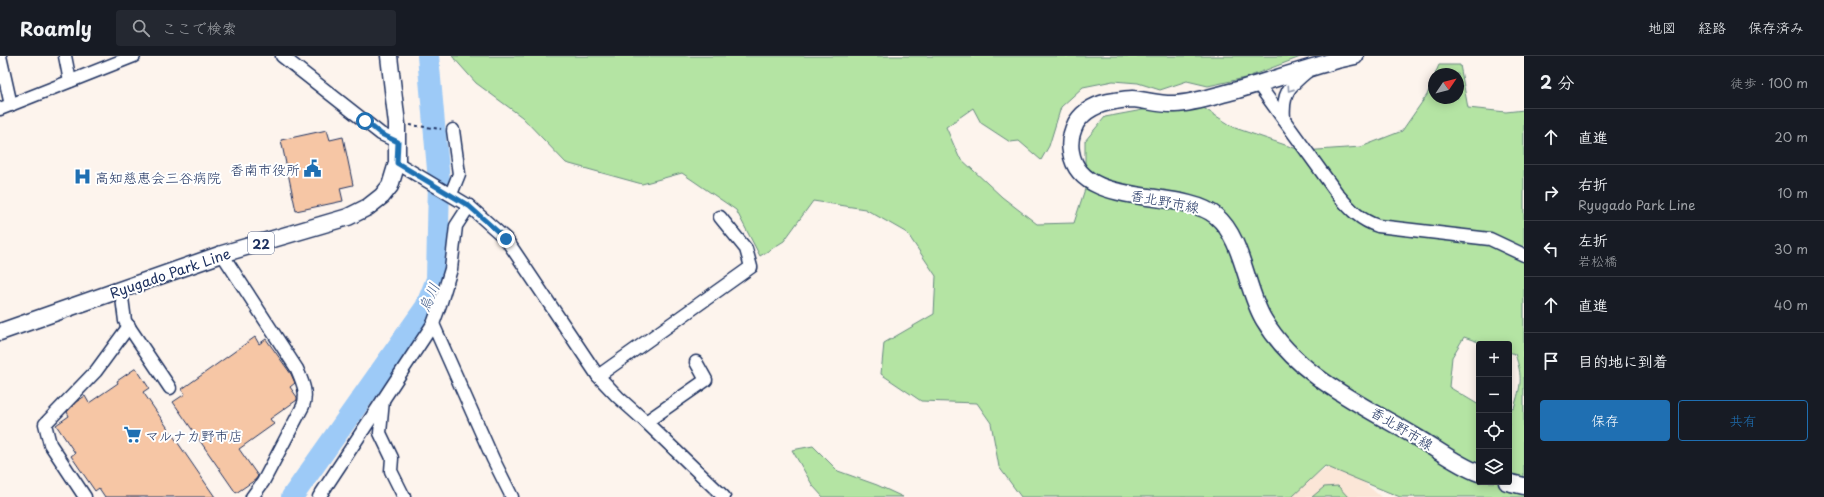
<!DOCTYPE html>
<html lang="ja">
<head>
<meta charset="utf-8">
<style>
	:root { --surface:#171b24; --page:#242831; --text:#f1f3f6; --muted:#9ea1a6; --line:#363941; --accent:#1f6fb2 }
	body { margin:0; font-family:"Playpen Sans","Klee One",sans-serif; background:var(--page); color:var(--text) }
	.controls { position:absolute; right:12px; bottom:12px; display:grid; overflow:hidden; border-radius:4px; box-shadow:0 2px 10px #0003 }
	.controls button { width:36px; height:36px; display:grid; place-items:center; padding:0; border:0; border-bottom:1px solid var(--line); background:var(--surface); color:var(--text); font:20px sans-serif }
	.compass { position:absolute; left:1428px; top:12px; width:36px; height:36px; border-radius:50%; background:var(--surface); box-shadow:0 2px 10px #0003; rotate:55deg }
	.stop { position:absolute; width:12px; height:12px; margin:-9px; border:3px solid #1f6fb2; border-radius:50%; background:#fff }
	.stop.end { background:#1f6fb2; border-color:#fff; box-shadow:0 1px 4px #0008 }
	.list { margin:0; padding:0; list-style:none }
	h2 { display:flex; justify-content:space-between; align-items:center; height:52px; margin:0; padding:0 16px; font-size:17px }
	h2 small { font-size:13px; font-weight:400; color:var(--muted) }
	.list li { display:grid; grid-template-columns:26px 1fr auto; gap:12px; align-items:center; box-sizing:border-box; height:56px; padding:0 16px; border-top:1px solid var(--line) }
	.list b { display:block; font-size:15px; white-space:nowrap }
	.list p { margin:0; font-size:13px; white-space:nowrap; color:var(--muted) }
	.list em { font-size:13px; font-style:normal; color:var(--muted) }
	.actions { display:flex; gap:8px; padding:12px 16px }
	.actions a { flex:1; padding:9px 0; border:1px solid var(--accent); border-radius:4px; text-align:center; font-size:14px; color:var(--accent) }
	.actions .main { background:var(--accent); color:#fff }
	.icon { flex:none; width:22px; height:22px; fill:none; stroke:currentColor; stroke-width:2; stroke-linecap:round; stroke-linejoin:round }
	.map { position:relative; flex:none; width:1524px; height:441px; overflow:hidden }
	header { display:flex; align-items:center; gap:24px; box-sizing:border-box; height:56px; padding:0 20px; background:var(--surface); border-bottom:1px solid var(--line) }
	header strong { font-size:19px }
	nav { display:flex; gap:22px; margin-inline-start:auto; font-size:14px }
	.search { width:280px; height:36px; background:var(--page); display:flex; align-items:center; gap:10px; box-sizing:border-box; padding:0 14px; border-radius:4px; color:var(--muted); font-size:15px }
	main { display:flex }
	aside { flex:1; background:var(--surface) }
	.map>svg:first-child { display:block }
	.built { fill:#fbe6d7 }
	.green { fill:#b4e4a3; stroke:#688a80; fill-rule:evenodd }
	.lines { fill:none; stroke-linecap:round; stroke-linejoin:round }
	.river { stroke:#9dcaf7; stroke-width:22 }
	.building { fill:#f6c6a5; stroke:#1b2f5e }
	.minor-casing { stroke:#1b2f5e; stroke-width:15 }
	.major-casing { stroke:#1b2f5e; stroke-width:19 }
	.path { stroke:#1b2f5e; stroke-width:2; stroke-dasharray:3 3; stroke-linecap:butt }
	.minor { stroke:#fff; stroke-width:12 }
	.major { stroke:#fff; stroke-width:16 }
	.oneway { stroke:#8d97ae }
	.route { stroke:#1f6fb2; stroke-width:5 }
	.labels { text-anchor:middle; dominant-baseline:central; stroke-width:4; stroke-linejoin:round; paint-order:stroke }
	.shield { fill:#fff; stroke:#5f6d8e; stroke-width:1 }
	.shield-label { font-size:13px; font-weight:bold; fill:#1b2f5e }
	.poi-label { font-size:14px; fill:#1b2f5e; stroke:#fff; text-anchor:start }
	.street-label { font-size:14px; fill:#1b2f5e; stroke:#fff }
	.water-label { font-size:15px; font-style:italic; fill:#425e8c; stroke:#fff }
</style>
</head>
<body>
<header>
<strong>Roamly</strong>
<div class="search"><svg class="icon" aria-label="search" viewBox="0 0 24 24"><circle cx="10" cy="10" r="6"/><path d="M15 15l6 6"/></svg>ここで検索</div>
<nav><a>地図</a><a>経路</a><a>保存済み</a></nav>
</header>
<main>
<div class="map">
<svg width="1524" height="441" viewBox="0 0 1524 441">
	<rect width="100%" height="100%" fill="#fdf4ed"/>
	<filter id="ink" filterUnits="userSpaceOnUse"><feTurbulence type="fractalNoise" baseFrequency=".025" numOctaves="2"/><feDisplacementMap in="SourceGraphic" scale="8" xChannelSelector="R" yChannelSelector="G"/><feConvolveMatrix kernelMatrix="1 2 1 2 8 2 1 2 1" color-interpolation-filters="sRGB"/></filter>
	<g filter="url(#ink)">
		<polygon class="built" points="1330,409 1344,409 1381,441 1284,441"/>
		<g class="green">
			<path d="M452,0H1303L1245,22L1208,30L1187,25L1160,34L1138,27L1113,25L1083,31L1061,51L1049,90L1041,104L1019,85L1010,86L981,67L973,52L946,71L959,101L1002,141L1037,168L1074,167L1085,133V85L1105,61L1148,53L1202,51L1235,72L1303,95L1361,91L1402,75L1427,39L1434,21V42H1458V18H1435L1439,9H1460L1468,52L1506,56L1524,54V441H1400L1325,410L1292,441H1021L999,411L991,367L977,347L921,345L881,318L884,287L934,258L936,220L907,177L865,153L813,145L784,185L760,200L736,154L682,117L642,128L566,107L522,61L476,27ZM1464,281L1484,288H1509V296L1515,298C1523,322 1521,329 1514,352L1509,354V426H1479V349L1449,331L1452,301Z"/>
			<polygon points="813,390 838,415 877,429 903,441 823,441 813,430 792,394"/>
			<polygon points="1338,430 1348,441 1312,441 1324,431"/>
		</g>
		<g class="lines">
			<polyline class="river" points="292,441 426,251 437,223 439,125 428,0"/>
		</g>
		<g class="building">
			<polygon points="327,74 330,84 343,81 353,129 340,132 343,145 296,155 281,84"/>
			<polygon points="255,281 259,288 266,283 291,318 295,327 290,331 297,341 297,344 270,363 274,368 239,393 258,420 255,424 236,437 173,346 185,338 182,333"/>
			<polygon points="136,312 149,332 143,336 215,441 105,441 99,432 95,435 71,400 75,397 56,369 69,360 67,356 76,346 85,340 89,347 118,327 117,325"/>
		</g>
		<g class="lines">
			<defs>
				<g id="minor">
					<polyline points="0,0 11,49"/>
					<polyline points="65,0 70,25"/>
					<polyline points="282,0 381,78 398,86"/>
					<path d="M1258,28L1339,140C1351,154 1360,164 1378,170L1490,183L1524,199"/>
					<polyline points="0,53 134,0"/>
					<path d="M1284,64C1282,37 1288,31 1309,14"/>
					<polyline points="397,107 469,150 506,183 598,320 618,341 646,366 724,441"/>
					<polyline points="451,138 459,118 453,74"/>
					<path d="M222,198L297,313C302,325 308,337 303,350L263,426L252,441"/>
					<polyline points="121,234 125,265 170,332"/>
					<polyline points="433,268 493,403 512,441"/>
					<polyline points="598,320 751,211 746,193 720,161"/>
					<polyline points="383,344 380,377 392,402 391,415 404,441"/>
					<polyline points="646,366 706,324 696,306"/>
					<polyline points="85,441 50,388 45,368 96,315 129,270"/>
					<polyline points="319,441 433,268 441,246 451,213 456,170 469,150"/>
				</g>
				<g id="major">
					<path d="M1355,0L1337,4C1302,14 1268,25 1234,35C1214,40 1195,47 1175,48C1160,49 1147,44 1132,43C1127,43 1121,44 1115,45C1099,47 1085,53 1076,67C1071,77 1069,86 1071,96C1080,154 1181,131 1216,160C1243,182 1246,235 1264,264C1298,321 1361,348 1416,381C1435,392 1459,410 1479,417"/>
					<polyline points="0,276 222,198 348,161 368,151 382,140 390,130 397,107 397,68 389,0"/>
					<polyline points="1507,426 1524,430"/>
				</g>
			</defs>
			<use href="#minor" class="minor-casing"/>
			<use href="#major" class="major-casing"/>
			<polyline class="path" points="410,69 441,73"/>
			<use href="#minor" class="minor"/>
			<use href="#major" class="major"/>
		</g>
		<defs><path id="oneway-chevron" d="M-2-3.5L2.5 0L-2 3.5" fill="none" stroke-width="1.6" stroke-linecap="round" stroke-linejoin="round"/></defs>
		<use class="oneway" href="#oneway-chevron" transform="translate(1290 33) rotate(125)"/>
	</g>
	<g class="lines" filter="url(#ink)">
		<polyline class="route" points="365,65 381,78 398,86 397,107 469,150 506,183"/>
	</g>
	<defs>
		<symbol id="civic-bare" viewBox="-9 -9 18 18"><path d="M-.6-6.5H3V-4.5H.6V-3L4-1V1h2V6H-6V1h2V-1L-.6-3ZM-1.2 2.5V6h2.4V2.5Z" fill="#1f6fb2" stroke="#fff" stroke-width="2.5" paint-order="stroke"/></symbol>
		<symbol id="hospital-bare" viewBox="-9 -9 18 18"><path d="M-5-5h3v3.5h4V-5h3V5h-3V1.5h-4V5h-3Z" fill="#1f6fb2" stroke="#fff" stroke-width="2.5" paint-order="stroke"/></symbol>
		<symbol id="supermarket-bare" viewBox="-9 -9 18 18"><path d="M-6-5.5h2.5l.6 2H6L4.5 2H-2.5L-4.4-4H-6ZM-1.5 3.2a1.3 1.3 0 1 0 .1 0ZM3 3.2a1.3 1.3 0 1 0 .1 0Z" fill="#1f6fb2" stroke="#fff" stroke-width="2.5" paint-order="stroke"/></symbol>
	</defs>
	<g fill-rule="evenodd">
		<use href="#civic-bare" x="300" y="100" width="25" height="25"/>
		<use href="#hospital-bare" x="70" y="108" width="25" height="25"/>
		<use href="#supermarket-bare" x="120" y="366" width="25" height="25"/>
	</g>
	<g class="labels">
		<rect class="shield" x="248" y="176" width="26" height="22" rx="3"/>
		<g class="shield-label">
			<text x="261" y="187">22</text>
		</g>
		<g class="poi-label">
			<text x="300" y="113" text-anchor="end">香南市役所</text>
			<text x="95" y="121">高知慈恵会三谷病院</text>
			<text x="145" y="379">マルナカ野市店</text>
		</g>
		<g class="street-label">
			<text transform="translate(1165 145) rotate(11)">香北野市線</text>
			<text transform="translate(170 217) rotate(-19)">Ryugado Park Line</text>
			<text transform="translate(1402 372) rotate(31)">香北野市線</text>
		</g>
		<g class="water-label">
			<text transform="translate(428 241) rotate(-67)">烏川</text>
		</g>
	</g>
</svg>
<div class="controls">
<button>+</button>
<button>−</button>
<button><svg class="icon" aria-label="locate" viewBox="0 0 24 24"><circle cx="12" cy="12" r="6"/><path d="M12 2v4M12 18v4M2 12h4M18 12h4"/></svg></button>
<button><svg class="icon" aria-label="layers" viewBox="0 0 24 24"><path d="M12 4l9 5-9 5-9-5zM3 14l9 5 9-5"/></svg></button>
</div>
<svg class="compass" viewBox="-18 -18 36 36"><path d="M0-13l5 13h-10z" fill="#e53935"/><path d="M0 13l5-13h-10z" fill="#9ea1a6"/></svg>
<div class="stop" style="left:365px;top:65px"></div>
<div class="stop end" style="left:506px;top:183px"></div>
</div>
<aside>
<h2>2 分<small>徒歩 · 100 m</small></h2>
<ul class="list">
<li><svg class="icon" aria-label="ahead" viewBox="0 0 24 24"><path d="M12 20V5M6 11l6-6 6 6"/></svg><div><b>直進</b></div><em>20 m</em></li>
<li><svg class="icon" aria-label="right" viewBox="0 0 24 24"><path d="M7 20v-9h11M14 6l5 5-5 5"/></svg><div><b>右折</b><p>Ryugado Park Line</p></div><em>10 m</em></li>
<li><svg class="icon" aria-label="left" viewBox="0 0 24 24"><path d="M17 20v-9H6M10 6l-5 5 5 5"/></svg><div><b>左折</b><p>岩松橋</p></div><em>30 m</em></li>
<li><svg class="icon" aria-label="ahead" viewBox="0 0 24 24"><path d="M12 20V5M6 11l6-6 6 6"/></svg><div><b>直進</b></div><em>40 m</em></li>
<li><svg class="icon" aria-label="arrive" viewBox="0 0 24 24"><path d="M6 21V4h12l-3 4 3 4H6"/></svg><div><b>目的地に到着</b></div></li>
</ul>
<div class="actions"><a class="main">保存</a><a>共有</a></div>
</aside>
</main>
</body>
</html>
